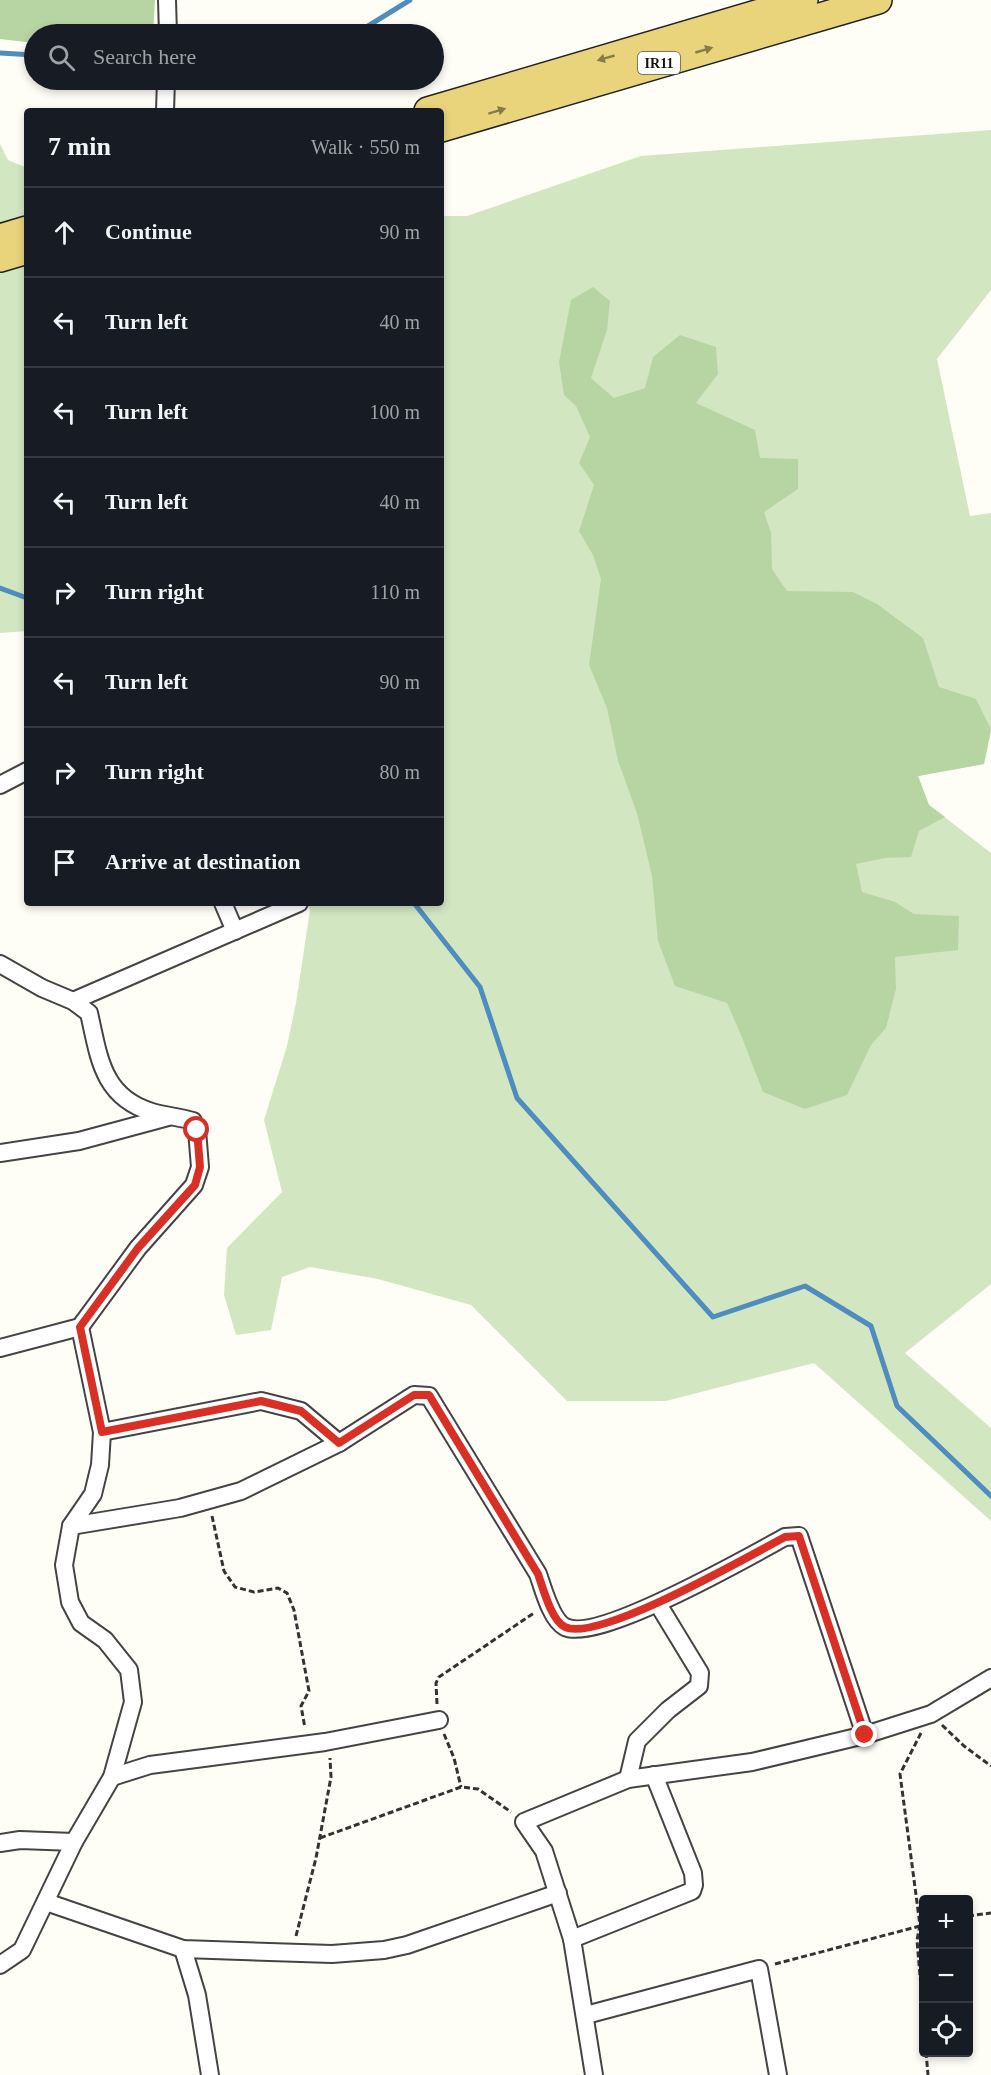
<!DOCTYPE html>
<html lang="en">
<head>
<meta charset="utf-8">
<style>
	:root { --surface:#171b24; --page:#20242c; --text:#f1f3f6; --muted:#9ea1a6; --line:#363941 }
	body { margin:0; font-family:Georgia,serif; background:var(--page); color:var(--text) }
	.controls { position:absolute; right:18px; bottom:18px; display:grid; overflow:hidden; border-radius:6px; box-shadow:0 3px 9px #0003 }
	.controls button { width:54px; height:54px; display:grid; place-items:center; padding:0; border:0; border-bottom:2px solid var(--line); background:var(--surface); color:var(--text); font:30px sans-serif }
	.stop { position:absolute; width:18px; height:18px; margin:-14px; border:4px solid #d93025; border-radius:50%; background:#fff }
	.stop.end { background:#d93025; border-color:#fff; box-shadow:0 2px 6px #0008 }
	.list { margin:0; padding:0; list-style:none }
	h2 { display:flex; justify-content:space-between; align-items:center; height:78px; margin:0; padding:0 24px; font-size:26px }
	h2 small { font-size:20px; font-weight:400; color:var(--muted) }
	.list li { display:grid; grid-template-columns:39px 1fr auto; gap:18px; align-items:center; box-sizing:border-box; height:90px; padding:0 24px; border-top:2px solid var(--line) }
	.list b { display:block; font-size:22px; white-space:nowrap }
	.list em { font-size:20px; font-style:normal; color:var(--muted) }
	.icon { flex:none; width:33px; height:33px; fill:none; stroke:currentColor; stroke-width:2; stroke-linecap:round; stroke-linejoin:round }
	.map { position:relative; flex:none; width:991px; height:2075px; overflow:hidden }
	.search { position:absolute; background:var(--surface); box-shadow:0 3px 9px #0003; left:24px; top:24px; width:420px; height:66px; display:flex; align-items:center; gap:15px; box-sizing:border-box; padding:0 21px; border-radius:33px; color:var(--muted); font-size:22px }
	.panel { position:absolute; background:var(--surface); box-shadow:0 3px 9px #0003; left:24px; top:108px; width:420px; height:798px; border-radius:6px }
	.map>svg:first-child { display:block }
	.green { fill:#d3e6c2 }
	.forest { fill:#b7d5a3 }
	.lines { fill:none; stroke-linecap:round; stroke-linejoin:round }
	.stream { stroke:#4f8dbf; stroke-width:5 }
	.street-casing { stroke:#444; stroke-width:20 }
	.primary-casing { stroke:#222; stroke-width:30 }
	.path { stroke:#333; stroke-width:3; stroke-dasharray:6 3; stroke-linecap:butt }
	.street { stroke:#fff; stroke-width:16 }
	.primary { stroke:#e9d47b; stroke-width:27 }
	.oneway { fill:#887c4b }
	.route { stroke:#d93025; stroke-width:8 }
	.labels { text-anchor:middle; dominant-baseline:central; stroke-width:6; stroke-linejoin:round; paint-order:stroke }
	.shield { fill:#fff; stroke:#585858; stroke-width:1.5 }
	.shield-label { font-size:14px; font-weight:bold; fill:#111 }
</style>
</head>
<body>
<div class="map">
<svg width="991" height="2075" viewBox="0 0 991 2075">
	<rect width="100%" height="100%" fill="#fefdf6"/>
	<g class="green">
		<polygon points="991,130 991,290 937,359 970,516 991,513 991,732 984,764 918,776 929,805 991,853 991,1284 905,1353 991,1428 991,1521 814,1363 666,1401 567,1401 471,1305 378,1279 310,1267 282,1277 271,1330 236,1335 224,1295 227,1248 282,1192 264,1120 287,1046 296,1003 310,910 307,903 441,903 441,216 467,216 641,156"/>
		<polygon points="0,144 8,160 27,168 27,631 0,633"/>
	</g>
	<g class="forest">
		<polygon points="0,0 155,0 153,34 34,34 34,43 0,39"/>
		<polygon points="593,287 610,301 607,330 591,378 614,398 645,388 653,357 680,335 716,347 718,374 696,403 755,430 760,458 798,459 798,489 764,512 771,533 772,569 787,591 853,592 877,604 923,638 939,687 976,699 991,729 984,764 918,776 929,805 945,817 919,831 911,857 885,858 856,864 862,892 895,902 914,914 959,916 958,950 895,957 896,989 886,1028 871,1045 847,1095 805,1109 763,1092 741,1035 727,1003 675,986 658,941 652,876 637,813 618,761 607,708 589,665 601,579 593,555 579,531 594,485 579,463 590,437 576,406 564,395 559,362 571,300"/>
	</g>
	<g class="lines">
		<g class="stream">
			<polyline points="355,34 410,0"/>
			<polyline points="0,53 34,55"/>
			<polyline points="0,588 27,598"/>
			<polyline points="414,903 480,987 517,1098 713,1317 805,1286 871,1326 897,1406 991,1496"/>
		</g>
		<defs>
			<g id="street">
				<polyline points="167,0 168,34"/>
				<polyline points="165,111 166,80"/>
				<polyline points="0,785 27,771"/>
				<polyline points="223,903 235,931"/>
				<path d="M0,964L42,988L73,1001L89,1013C99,1057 102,1097 152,1112C165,1116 180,1117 193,1121L197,1130L200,1167L194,1185L138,1248L80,1327L0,1348"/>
				<polyline points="73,1001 299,903"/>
				<polyline points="0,1153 79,1141 168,1117"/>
				<polyline points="102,1432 261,1401 301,1411 339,1443"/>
				<path d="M71,1526L180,1508L241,1491L339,1443L414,1395L429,1396L538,1574C543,1588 551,1620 565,1627C598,1643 750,1556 785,1537L799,1536L865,1735"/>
				<polyline points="112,1777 150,1765 325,1742 439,1720"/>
				<polyline points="628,1779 637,1741 668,1710 699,1686 700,1673 658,1604"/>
				<polyline points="0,1843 20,1840 74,1842"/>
				<polyline points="46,1902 183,1949 332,1954 384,1950 407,1945 558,1893"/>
				<polyline points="572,1939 692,1891 694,1885 693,1873 654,1775"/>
				<polyline points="183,1949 197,1995 210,2075"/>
				<polyline points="0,1965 22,1950 74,1842 112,1777 133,1702 129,1670 105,1640 81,1623 70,1602 64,1565 71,1526 93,1494 100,1465 102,1432 80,1327"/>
				<polyline points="586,2015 759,1969 778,2075"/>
				<polyline points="594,2075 572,1939 544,1851 524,1822 628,1779 752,1762 865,1735 931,1714 991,1678"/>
			</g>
			<g id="primary">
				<polyline points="428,111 804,0"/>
				<polyline points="441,128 878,0"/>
				<polyline points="0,238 27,230"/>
				<polyline points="0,258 27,250"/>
			</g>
		</defs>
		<use href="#street" class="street-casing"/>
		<use href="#primary" class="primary-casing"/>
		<g class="path">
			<polyline points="212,1516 224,1571 235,1587 254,1592 278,1588 287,1593 294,1610 309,1691 301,1706 305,1728"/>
			<polyline points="437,1704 436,1683 439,1677 534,1613"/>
			<polyline points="942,1725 964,1746 991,1766"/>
			<polyline points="921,1733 900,1774 920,1925 917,1940 924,2022"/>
			<polyline points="444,1734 454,1758 461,1787"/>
			<polyline points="320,1838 461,1787 478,1789 511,1812"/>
			<polyline points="968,1916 991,1913"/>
			<polyline points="296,1936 316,1858 331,1777 330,1758"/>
			<polyline points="775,1964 924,1925"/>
			<polyline points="926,2052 928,2075"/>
		</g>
		<use href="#street" class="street"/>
		<use href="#primary" class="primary"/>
	</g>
	<defs><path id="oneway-solid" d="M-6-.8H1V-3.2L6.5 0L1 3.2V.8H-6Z" transform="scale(1.5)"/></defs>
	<g class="oneway">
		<use href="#oneway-solid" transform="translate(704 50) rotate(-16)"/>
		<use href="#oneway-solid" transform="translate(606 58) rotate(164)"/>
		<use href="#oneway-solid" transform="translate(497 111) rotate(-17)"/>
	</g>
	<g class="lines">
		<path class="route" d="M197,1130L200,1167L195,1185L138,1248L80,1327L102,1432L261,1401L301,1411L339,1443L414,1395H429L538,1574C543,1588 551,1620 565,1627C598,1643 749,1556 785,1537L799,1536L865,1735"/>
	</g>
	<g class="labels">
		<rect class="shield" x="638" y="52" width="42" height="22" rx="4.5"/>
		<g class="shield-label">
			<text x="659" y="63">IR11</text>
		</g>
	</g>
</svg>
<div class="controls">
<button>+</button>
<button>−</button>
<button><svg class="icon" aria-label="locate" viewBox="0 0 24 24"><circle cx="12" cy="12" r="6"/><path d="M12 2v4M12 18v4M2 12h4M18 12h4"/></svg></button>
</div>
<div class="stop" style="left:197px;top:1130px"></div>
<div class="stop end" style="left:865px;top:1735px"></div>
<div class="search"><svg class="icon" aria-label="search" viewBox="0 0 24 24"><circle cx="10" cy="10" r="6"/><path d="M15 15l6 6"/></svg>Search here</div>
<section class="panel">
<h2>7 min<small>Walk · 550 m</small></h2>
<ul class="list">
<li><svg class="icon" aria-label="ahead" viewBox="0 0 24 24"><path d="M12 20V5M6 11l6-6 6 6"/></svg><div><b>Continue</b></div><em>90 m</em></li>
<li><svg class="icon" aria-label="left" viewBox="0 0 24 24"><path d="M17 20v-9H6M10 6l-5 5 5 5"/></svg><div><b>Turn left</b></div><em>40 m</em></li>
<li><svg class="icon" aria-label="left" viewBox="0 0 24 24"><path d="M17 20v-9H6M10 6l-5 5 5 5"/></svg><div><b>Turn left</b></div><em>100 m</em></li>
<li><svg class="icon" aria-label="left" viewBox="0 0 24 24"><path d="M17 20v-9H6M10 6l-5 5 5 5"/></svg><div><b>Turn left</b></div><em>40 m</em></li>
<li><svg class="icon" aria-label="right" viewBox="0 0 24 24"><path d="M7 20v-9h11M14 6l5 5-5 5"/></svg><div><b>Turn right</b></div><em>110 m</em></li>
<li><svg class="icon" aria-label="left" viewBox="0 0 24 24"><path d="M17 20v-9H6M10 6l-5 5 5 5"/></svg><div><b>Turn left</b></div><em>90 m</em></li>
<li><svg class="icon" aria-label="right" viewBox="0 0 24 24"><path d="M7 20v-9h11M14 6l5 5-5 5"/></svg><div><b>Turn right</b></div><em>80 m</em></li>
<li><svg class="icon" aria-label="arrive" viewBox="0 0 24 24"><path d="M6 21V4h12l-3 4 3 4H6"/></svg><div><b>Arrive at destination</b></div></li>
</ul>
</section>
</div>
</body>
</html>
